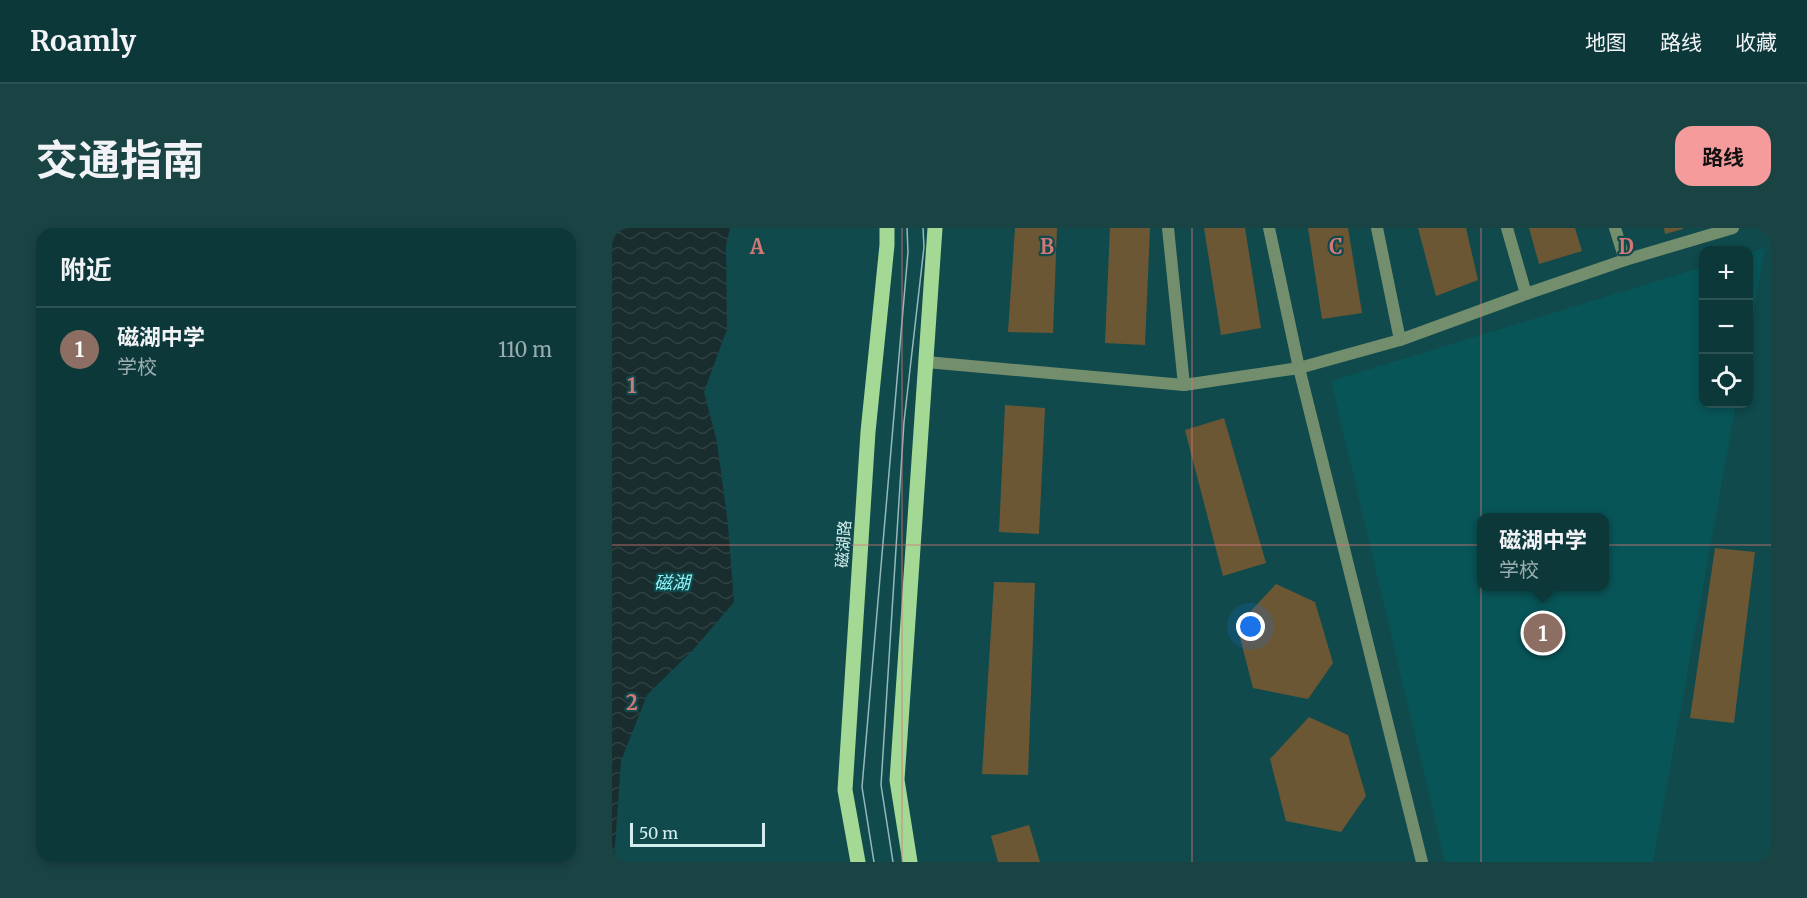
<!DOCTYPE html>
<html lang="zh">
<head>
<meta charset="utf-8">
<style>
	:root { --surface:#0c3839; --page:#1a4344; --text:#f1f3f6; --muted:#9aacae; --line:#2c5253; --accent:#f59b9b }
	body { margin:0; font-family:Merriweather,"Noto Sans SC",serif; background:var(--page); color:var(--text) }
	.controls { position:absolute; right:18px; top:18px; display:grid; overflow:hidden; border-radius:12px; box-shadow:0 3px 9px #0003 }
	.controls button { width:54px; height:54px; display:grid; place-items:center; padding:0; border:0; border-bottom:2px solid var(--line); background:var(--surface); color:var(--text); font:30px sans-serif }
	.scale { position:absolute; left:18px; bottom:15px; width:135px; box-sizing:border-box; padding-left:6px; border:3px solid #d2edee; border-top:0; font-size:16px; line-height:21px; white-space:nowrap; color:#d2edee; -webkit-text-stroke:4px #104a4c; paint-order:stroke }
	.you { position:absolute; left:639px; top:399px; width:21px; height:21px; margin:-15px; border:4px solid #fff; border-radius:50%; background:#1a73e8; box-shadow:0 0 0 9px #1a73e833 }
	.badge { display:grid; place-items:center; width:39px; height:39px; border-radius:50%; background:var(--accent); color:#fff; font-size:20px; font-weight:700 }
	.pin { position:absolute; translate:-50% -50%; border:3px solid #fff; box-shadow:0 2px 6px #0006 }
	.popup { position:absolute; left:865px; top:285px; width:132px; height:78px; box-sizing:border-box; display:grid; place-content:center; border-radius:12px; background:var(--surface); filter:drop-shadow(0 2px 4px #0005); font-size:20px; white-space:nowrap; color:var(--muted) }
	.popup b { font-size:22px; color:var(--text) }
	.popup::after { content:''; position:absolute; left:50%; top:100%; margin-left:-12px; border:12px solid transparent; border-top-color:var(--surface) }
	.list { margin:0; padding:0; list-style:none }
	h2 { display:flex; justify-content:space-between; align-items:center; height:78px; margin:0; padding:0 24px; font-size:26px }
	h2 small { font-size:20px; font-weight:400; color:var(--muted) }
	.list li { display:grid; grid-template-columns:39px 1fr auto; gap:18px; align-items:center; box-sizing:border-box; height:84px; padding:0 24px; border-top:2px solid var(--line) }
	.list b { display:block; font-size:22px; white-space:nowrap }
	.list p { margin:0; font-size:20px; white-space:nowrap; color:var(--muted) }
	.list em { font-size:20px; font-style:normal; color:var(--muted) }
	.icon { flex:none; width:33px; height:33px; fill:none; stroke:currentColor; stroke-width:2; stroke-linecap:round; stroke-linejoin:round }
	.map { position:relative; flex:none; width:1159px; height:634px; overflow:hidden; border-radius:18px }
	header { display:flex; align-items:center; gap:36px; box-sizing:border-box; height:84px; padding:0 30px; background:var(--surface); border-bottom:2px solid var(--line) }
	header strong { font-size:28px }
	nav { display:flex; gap:33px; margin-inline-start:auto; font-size:21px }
	.intro { display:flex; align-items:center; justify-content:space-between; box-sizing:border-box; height:144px; padding:0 36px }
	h1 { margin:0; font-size:42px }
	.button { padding:15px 27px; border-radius:18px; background:var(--accent); color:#111; font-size:21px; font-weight:700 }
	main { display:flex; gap:36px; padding:0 36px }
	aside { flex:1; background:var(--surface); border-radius:18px; box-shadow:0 3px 9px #0003 }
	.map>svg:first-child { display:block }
	.built { fill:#085558; fill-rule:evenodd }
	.water { fill:url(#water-waves) }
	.building { fill:#6c5735 }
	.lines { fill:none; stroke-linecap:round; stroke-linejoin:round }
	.street { stroke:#738e6d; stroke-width:12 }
	.primary { stroke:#a3d995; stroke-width:15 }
	.tram { stroke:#94b9bb; stroke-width:1.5 }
	.grid { fill:none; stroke:#d47777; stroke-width:1.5; stroke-opacity:0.55 }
	.labels { text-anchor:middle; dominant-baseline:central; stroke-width:4.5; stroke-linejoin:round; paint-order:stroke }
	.street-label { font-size:16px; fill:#d2edee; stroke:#104a4c }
	.water-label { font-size:18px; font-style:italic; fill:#91f5fa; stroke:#104a4c }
	.grid-label { font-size:20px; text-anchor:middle; font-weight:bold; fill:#d47777; stroke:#104a4c; stroke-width:4.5; stroke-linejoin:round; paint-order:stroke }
</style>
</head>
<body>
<header>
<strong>Roamly</strong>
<nav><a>地图</a><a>路线</a><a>收藏</a></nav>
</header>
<div class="intro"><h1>交通指南</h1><a class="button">路线</a></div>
<main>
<aside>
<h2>附近<small></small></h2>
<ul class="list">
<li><span class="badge" style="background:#8d6e63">1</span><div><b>磁湖中学</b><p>学校</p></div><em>110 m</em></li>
</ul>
</aside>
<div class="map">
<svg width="1159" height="634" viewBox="0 0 1159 634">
	<defs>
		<pattern id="water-waves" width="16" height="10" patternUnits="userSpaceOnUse" patternTransform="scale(1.5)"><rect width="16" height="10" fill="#192d2e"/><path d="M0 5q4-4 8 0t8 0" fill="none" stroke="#2f4242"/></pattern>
	</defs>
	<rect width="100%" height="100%" fill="#104a4c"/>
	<g class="built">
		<polygon points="1153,20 1137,110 1137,25"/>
		<path d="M1091,39L1092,176H1124L1041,634H833L719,153ZM870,290H992V358H870Z"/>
	</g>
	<polygon class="water" points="0,0 118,0 114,17 115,101 92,164 105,214 116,297 122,374 81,422 35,467 9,533 2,634 0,634"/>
	<g class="building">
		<polygon points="403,0 445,0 441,105 396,104"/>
		<polygon points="498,0 538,0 533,117 493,115"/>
		<polygon points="592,0 633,0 649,100 609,107"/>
		<polygon points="696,0 736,0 750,85 710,91"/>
		<polygon points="806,0 854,0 866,52 824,68"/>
		<polygon points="917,0 963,0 970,23 927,36"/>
		<polygon points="1052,0 1071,0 1071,1 1053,6"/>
		<polygon points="393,177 433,180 427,306 387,304"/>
		<polygon points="612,190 654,335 611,348 573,202"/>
		<polygon points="1103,320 1143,324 1122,495 1078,490"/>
		<polygon points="382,354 423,355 416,547 370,546"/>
		<polygon points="664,356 703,374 721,435 696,471 641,460 625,398"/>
		<polygon points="697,489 736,507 754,568 729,604 674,593 658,531"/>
		<polygon points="417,597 428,634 386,634 379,608"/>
	</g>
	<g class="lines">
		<g class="street">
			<polyline points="556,0 572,157"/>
			<polyline points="657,0 687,140 810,634"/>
			<polyline points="765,0 788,112"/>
			<polyline points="1003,0 1013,32"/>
			<polyline points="914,66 1013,32 1121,0"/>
			<polyline points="314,134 572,157 687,140 788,112 914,66 895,0"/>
		</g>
		<g class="primary">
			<polyline points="246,634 233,562 256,204 275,17 275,0"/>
			<polyline points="298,634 285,552 323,0"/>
		</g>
		<g class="tram">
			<polyline points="262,634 250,559 296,24 295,0"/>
			<polyline points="281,634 269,557 292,194 312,19 311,0"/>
		</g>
	</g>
	<path class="grid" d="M290,0V634M580,0V634M869,0V634M0,317H1159"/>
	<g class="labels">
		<g class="street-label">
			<text transform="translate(231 316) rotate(-86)">磁湖路</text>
		</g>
		<g class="water-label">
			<text x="60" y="354">磁湖</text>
		</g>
	</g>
	<g class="grid-label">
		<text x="145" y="26">A</text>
		<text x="435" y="26">B</text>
		<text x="724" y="26">C</text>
		<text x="1014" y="26">D</text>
		<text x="20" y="165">1</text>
		<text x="20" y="482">2</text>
	</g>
</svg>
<div class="controls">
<button>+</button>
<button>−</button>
<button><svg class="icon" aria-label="locate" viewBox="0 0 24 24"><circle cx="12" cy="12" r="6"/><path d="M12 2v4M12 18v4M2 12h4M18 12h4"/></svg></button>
</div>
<div class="scale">50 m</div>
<div class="you"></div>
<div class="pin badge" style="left:931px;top:405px;background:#8d6e63">1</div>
<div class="popup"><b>磁湖中学</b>学校</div>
</div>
</main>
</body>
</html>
